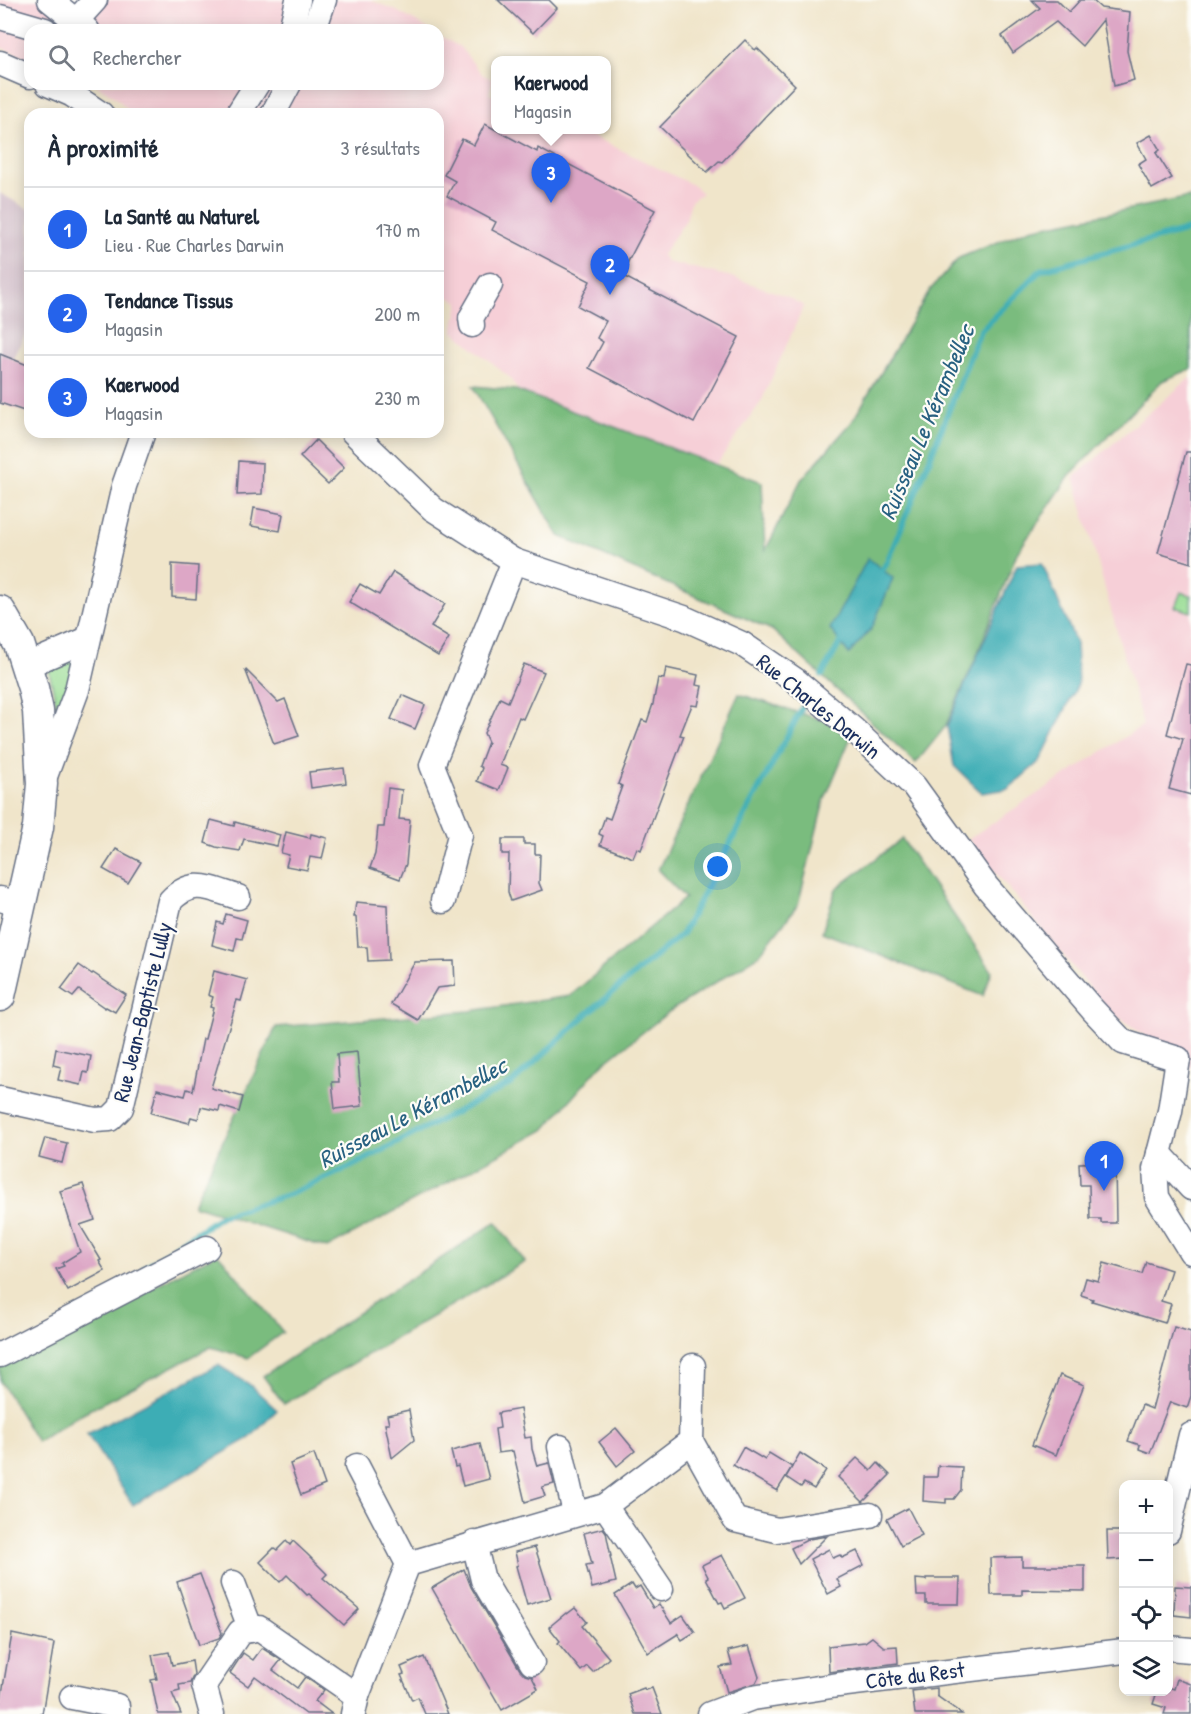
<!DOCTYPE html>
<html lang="fr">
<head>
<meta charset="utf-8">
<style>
	:root { --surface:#fff; --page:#f6f6f7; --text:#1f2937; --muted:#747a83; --line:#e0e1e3; --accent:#2563eb }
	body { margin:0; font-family:"Patrick Hand",sans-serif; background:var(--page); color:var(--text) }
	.controls { position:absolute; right:18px; bottom:18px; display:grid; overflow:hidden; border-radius:12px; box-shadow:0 3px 15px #0003 }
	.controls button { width:54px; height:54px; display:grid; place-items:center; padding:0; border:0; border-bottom:2px solid var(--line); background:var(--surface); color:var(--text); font:30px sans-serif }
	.you { position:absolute; left:718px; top:867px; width:21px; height:21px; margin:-15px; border:4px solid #fff; border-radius:50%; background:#1a73e8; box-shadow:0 0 0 9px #1a73e833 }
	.badge { display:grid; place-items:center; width:39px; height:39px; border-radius:50%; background:var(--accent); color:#fff; font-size:20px; font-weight:700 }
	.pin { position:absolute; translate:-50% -50px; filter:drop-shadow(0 2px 3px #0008) }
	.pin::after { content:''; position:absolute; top:32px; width:21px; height:18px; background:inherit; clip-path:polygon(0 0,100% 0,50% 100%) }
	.popup { position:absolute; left:491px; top:56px; width:120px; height:78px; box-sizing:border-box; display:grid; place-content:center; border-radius:12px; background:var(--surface); filter:drop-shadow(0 2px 4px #0005); font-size:20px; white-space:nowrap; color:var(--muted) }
	.popup b { font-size:22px; color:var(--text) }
	.popup::after { content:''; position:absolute; left:50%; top:100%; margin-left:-12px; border:12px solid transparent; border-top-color:var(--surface) }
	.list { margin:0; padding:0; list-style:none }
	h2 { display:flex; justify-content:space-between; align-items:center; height:78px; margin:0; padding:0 24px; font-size:26px }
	h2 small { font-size:20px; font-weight:400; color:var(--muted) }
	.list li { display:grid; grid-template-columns:39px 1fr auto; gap:18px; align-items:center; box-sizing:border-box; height:84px; padding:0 24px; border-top:2px solid var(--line) }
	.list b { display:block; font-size:22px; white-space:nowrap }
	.list p { margin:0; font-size:20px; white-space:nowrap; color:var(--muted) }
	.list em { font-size:20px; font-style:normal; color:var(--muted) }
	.icon { flex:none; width:33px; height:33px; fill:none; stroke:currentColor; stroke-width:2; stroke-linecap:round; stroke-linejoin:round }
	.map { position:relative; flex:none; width:1191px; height:1714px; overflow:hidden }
	.search { position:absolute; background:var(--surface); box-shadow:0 3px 15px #0003; left:24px; top:24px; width:420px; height:66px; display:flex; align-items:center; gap:15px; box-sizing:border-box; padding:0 21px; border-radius:18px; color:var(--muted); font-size:22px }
	.panel { position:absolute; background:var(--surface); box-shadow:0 3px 15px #0003; left:24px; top:108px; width:420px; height:330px; border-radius:18px }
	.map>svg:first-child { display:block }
	.built { fill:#f6cfd7 }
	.industrial { fill:#d1bdc9 }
	.green { fill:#99dd94; stroke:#5a8679; stroke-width:1.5 }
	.forest { fill:#7abc7e; stroke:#4a766e; stroke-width:1.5 }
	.water { fill:#3cadb5; stroke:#2c6e8a; stroke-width:1.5 }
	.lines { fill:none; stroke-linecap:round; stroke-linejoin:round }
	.stream { stroke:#3cadb5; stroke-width:6 }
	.building { fill:#dda7c6 }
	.minor-casing { stroke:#666f84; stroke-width:27 }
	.major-casing { stroke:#666f84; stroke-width:33 }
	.minor { stroke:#fff; stroke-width:24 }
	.major { stroke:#fff; stroke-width:30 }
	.labels { text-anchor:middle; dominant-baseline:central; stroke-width:4.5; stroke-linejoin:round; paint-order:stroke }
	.street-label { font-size:22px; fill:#1b2f5e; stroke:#fdfcf7 }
	.water-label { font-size:24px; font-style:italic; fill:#286181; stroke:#fdfcf7 }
</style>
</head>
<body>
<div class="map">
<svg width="1191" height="1714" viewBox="0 0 1191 1714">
	<rect width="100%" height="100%" fill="#fdfcf7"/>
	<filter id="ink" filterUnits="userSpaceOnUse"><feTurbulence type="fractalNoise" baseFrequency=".0167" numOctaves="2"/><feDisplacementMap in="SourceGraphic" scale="12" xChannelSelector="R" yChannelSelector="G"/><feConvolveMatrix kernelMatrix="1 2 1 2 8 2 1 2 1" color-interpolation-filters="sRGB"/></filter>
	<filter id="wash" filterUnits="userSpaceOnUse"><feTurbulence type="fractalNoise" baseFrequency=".008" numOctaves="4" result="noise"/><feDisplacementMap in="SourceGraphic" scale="24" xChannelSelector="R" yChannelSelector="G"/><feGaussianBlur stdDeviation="1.35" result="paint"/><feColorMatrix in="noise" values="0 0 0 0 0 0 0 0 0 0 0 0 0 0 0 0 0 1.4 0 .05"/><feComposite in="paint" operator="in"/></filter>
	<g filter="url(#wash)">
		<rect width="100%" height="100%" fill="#f0e5ca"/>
		<g class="built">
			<polygon points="0,0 370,0 395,10 430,30 30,30 30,59 0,47"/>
			<polygon points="438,35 460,47 482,74 493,80 489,94 495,96 496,130 580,130 691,184 702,193 691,201 686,220 662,255 667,262 732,277 786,296 804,306 761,402 716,465 567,412 519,391 509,377 453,331 459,302 438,292 438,114 133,114 115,97 95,84 438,84"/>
			<polygon points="1191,377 1191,1068 1108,1010 968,839 1143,725 1074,477"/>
		</g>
		<polygon class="industrial" points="0,193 30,210 30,325 0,386"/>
		<g class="green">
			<polygon points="1181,592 1191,595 1191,612 1175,607"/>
			<polygon points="78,652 60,721 48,667"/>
		</g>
		<g class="forest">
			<polygon points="1191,197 1191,369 1162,381 1071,474 1017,553 975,660 945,727 916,763 772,630 559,536 473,386 516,390 762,482 765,551 801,480 852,422 930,290 959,258 1030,229"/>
			<polygon points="739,694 854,730 824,801 798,905 758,956 670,1011 600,1066 544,1130 327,1248 193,1205 276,1027 470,1011 570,996 685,898 658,870"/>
			<polygon points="902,839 992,971 983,996 822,932 836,889"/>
			<polygon points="496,1222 525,1262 284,1404 263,1376"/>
			<polygon points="216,1254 222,1258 283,1332 248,1358 211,1347 79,1415 37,1442 0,1381 0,1366"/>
		</g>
		<g class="water">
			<polygon points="868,558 893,578 872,628 849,654 830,629"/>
			<polygon points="1042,563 1076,643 1078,684 1040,761 1008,789 982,793 954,766 947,726 1017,565"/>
			<polygon points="218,1365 249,1384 277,1410 250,1438 133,1505 87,1434"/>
		</g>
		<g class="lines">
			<g class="stream">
				<polyline points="879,575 887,562 928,463 980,331 1041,270 1191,229"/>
				<polyline points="822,675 844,636"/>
				<polyline points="144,1268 221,1216 290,1194 350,1167 512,1083 588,1013 682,934 802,708"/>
			</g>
		</g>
		<g id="blocks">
			<g class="building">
				<polygon points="498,0 549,0 557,8 533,33"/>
				<polygon points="1032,0 1057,0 1069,12 1080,0 1092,0 1101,8 1130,12 1127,51 1134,80 1114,86 1103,20 1082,46 1056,22 1013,53 1002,36 1040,8"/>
				<polygon points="745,40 755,50 757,48 795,85 722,162 719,161 707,172 660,127"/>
				<polygon points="485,124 537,152 538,148 655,210 621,275 739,337 694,423 589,368 603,342 597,338 606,321 578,306 590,281 492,230 496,222 447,196 455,181 444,175 462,139 474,145"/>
				<polygon points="1151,135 1160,150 1156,153 1172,178 1152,189 1138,164 1146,159 1137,143"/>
				<polygon points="0,354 30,366 30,413 0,403"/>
				<polygon points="316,440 344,468 328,484 300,457"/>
				<polygon points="1186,452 1191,452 1191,563 1158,553"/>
				<polygon points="239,461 263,463 262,494 237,495"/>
				<polygon points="254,508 283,514 280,531 251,526"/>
				<polygon points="172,564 198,566 196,599 172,597"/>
				<polygon points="393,572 445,604 431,627 449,638 438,656 349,602 360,584 379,595"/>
				<polygon points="524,664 544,672 523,719 519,717 500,765 508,768 499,790 477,781 482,768 479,766 488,742 484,733 500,698 508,702"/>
				<polygon points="1186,664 1191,665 1191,795 1169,789 1183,739 1167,734"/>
				<polygon points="666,668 698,675 696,685 702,686 698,706 692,705 680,735 684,736 641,850 637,848 633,858 600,845 603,836 599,834 605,817 610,819 622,786 618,784 642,720 647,722 653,704 658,678 664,679"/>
				<polygon points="245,669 278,702 285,699 299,736 274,744"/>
				<polygon points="402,695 425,705 415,729 391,719"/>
				<polygon points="344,768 346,783 311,788 309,772"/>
				<polygon points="388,788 402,790 399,819 410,820 406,864 400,879 370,868 375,854 378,827 384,827"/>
				<polygon points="211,820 234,826 235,822 280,835 277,846 244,839 240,851 216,847 205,843"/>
				<polygon points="286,832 310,838 311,834 327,838 322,859 310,857 307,870 286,866 289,855 281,853"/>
				<polygon points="502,839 524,839 524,844 535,844 535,854 540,854 539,883 542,890 511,901 508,892 509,854 502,854"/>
				<polygon points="116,849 141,862 128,883 103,869"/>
				<polygon points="356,902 387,905 389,960 368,961 367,947 358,947 356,917 354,917"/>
				<polygon points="226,914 247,920 242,939 237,938 234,951 212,945 217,922 223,924"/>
				<polygon points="454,961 455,986 437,988 418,1020 391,1004 415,962"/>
				<polygon points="79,965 92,974 93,973 126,995 115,1012 106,1007 105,1008 79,990 73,997 61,989"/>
				<polygon points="214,971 247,980 241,1001 237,1000 211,1088 243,1097 239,1112 220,1106 219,1111 201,1107 198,1119 191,1117 189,1123 151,1113 157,1089 185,1096 187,1089 193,1091 203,1039 205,1039 213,1008 210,1007 213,997 208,995"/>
				<polygon points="56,1049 91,1056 88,1073 84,1072 81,1085 58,1080 61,1067 53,1065"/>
				<polygon points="357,1052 362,1106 335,1109 332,1082 339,1082 337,1054"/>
				<polygon points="45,1138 67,1143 62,1163 39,1157"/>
				<polygon points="1115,1162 1116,1223 1101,1223 1101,1219 1090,1219 1089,1185 1080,1185 1079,1163"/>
				<polygon points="83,1184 95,1220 80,1225 101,1260 99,1261 105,1271 68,1291 56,1269 64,1266 62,1263 80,1252 60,1191"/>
				<polygon points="1146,1262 1171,1270 1161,1301 1171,1304 1165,1323 1092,1301 1093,1299 1081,1295 1086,1278 1098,1281 1104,1263 1142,1274"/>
				<polygon points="1174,1327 1191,1332 1191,1396 1187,1408 1170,1402 1150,1453 1139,1449 1140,1445 1128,1441 1142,1405 1152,1409"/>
				<polygon points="1060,1375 1084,1385 1056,1455 1032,1445"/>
				<polygon points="520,1409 525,1438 531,1437 532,1449 537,1466 549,1463 554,1484 542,1487 545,1496 525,1502 513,1451 498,1453 495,1429 500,1428 498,1413"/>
				<polygon points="409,1410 414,1440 392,1458 385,1424 389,1424 387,1415"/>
				<polygon points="616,1428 635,1451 617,1466 599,1442"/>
				<polygon points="480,1444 489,1479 463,1486 458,1466 455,1467 451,1451"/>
				<polygon points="743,1447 765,1460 769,1453 792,1467 777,1491 733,1465"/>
				<polygon points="800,1453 826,1470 814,1489 804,1483 801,1487 786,1477"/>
				<polygon points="314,1454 325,1485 301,1495 290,1464"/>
				<polygon points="857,1458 871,1471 878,1463 890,1475 863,1502 838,1477"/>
				<polygon points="938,1466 962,1467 961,1490 954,1499 946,1499 946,1503 923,1501 924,1477 937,1477"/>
				<polygon points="908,1508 922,1535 901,1546 887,1519"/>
				<polygon points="603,1528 606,1532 609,1547 611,1556 610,1556 616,1582 592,1588 586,1565 592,1564 584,1533"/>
				<polygon points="1107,1531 1124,1531 1124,1559 1108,1560"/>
				<polygon points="827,1536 799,1564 791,1548 809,1539"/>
				<polygon points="286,1541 290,1545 293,1541 307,1554 327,1574 323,1578 359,1609 344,1625 309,1594 307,1595 287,1575 280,1582 260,1562 274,1548 277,1550"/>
				<polygon points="535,1547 551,1598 527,1605 516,1566 518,1565 515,1552"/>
				<polygon points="829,1549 833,1558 840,1555 842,1558 857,1551 864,1565 837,1579 841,1587 828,1594 810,1559"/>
				<polygon points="722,1555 745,1598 725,1608 722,1602 719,1603 706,1578 708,1577 702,1565"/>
				<polygon points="1022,1557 1022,1566 1085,1566 1085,1591 1022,1590 1022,1595 991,1595 990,1558"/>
				<polygon points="464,1569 471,1587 520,1670 525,1675 532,1677 538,1689 502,1710 432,1588"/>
				<polygon points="200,1574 222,1633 219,1638 199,1645 177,1582"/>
				<polygon points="926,1578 960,1578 959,1604 926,1604 926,1596 917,1596 916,1579 926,1580"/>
				<polygon points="632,1584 635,1589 640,1586 653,1608 659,1604 671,1623 683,1615 695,1632 682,1640 677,1633 678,1634 648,1653 615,1595"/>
				<polygon points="1175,1586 1191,1587 1191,1617 1174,1615"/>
				<polygon points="575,1608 587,1622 582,1626 609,1658 593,1672 587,1666 581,1671 558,1643 560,1641 549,1627 566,1613 567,1614"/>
				<polygon points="12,1634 54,1643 42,1714 0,1714 0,1705"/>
				<polygon points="872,1637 884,1647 897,1646 898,1663 829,1672 828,1646 865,1642"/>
				<polygon points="749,1646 759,1677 756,1683 727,1692 720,1667 732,1665 728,1651"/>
				<polygon points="262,1648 281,1660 273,1670 297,1688 305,1677 324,1690 315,1701 332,1714 306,1714 255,1676 248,1686 230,1673 243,1653 253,1660"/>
				<polygon points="169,1652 172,1665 192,1661 194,1674 190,1683 179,1685 180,1691 172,1693 181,1714 158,1714 151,1680 157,1679 152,1655"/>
				<polygon points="424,1657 448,1714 425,1714 418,1697 412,1700 401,1675 404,1674 401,1667"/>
				<polygon points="1177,1679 1191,1684 1191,1714 1164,1714 1166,1708 1153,1704 1157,1692 1168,1692 1168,1687 1174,1689"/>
				<polygon points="644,1688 645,1690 652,1688 662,1714 635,1714 628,1694"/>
				<polygon points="937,1688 937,1696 962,1714 915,1714 912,1691"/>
			</g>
		</g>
	</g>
	<g filter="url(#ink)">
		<use href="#blocks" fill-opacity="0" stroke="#666f84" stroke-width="1.5"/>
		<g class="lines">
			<defs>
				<g id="minor">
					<polyline points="50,0 76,21 68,30"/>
					<polyline points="0,17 45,30"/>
					<polyline points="87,30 76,21 95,0"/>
					<polyline points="291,30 298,0"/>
					<polyline points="314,30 324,0"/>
					<polyline points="0,63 30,76"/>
					<polyline points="48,84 71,94 101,114"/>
					<polyline points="238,114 257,84"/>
					<polyline points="273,114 289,84"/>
					<polyline points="472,325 471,318 490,285"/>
					<polyline points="353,432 433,509 514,561 684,618 742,644 795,680 854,730 914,786 986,886 1092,1009 1123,1042 1178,1059"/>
					<polyline points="26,666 88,639"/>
					<polyline points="44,779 77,690 124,486 143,432"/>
					<polyline points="0,899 20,904"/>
					<polyline points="443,901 460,835 432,765 514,561"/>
					<polyline points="1178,1059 1170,1111 1155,1169 1157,1197 1191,1252"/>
					<path d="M0,1099L95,1120L110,1119L121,1108L170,901C193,877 210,889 238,897"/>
					<polyline points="1159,1153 1191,1188"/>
					<polyline points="0,1355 207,1248"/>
					<polyline points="691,1441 735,1520 777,1530 870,1515"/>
					<polyline points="560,1447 575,1513"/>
					<polyline points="357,1466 408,1564"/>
					<polyline points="605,1506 661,1589"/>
					<polyline points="1168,1531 1191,1435"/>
					<polyline points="474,1543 483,1580 532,1663"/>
					<polyline points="233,1583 251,1630"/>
					<polyline points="1168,1648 1191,1650"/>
					<polyline points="72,1697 117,1706 117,1714"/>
					<polyline points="212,1714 204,1685 240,1632 259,1628 357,1696"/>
					<polyline points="353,1714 357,1696 408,1564 605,1506 691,1441 693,1366"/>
					<polyline points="710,1714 752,1698 838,1685 1124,1651"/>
				</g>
				<polyline id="major" points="0,611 19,644 33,688 38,711 42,784 38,827 0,996"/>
			</defs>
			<use href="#minor" class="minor-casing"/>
			<use href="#major" class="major-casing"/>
			<use href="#minor" class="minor"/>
			<use href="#major" class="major"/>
		</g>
	</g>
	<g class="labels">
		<g class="street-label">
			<text transform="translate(819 706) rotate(39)">Rue Charles Darwin</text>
			<text transform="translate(142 1012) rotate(-76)">Rue Jean-Baptiste Lully</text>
			<text transform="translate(915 1675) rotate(-7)">Côte du Rest</text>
		</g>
		<g class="water-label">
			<text transform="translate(926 422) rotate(-67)">Ruisseau Le Kérambellec</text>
			<text transform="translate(412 1112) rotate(-28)">Ruisseau Le Kérambellec</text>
		</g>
	</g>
</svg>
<div class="controls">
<button>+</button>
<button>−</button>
<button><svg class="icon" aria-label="locate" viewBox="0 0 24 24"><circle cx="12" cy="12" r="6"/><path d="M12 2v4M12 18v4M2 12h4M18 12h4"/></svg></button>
<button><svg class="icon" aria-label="layers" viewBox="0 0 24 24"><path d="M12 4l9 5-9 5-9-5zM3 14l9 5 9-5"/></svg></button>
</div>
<div class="you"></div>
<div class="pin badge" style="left:1104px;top:1191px">1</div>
<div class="pin badge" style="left:610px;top:295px">2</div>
<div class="pin badge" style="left:551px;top:203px">3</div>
<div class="popup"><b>Kaerwood</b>Magasin</div>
<div class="search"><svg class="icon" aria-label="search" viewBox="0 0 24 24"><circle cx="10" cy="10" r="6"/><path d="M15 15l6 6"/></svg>Rechercher</div>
<section class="panel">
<h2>À proximité<small>3 résultats</small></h2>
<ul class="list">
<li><span class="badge">1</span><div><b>La Santé au Naturel</b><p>Lieu · Rue Charles Darwin</p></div><em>170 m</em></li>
<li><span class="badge">2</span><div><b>Tendance Tissus</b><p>Magasin</p></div><em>200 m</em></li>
<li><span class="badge">3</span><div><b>Kaerwood</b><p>Magasin</p></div><em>230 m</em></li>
</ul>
</section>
</div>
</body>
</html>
